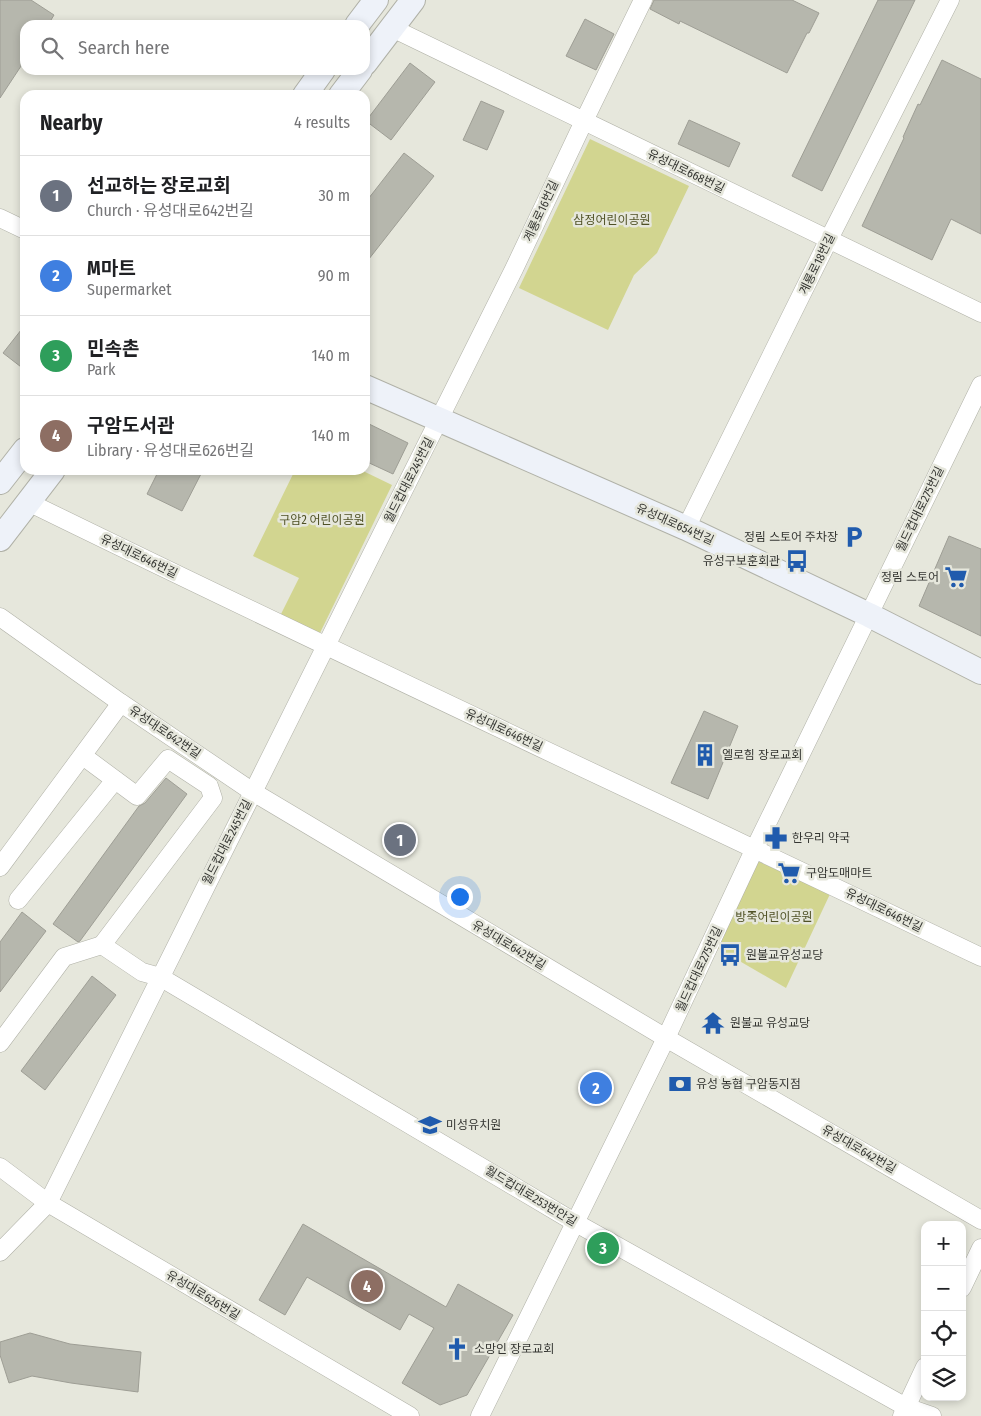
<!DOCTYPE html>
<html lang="en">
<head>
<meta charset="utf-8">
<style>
	:root { --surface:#fff; --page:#f2f2f2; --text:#202124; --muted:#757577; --line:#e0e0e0; --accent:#ea580c }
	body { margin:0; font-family:"Fira Sans Condensed","Noto Sans KR",sans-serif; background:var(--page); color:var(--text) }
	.controls { position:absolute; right:15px; bottom:15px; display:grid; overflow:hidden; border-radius:10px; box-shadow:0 2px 8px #0003 }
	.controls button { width:45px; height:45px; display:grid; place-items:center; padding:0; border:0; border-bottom:1px solid var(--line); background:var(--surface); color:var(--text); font:25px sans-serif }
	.you { position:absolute; left:459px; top:896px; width:18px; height:18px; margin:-12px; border:4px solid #fff; border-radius:50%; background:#1a73e8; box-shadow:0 0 0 8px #1a73e833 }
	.badge { display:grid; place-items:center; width:32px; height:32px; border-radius:50%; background:var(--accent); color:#fff; font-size:16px; font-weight:700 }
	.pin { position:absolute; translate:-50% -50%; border:2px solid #fff; box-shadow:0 1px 5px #0006 }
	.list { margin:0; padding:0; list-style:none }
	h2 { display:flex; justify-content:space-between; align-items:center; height:65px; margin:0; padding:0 20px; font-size:21px }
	h2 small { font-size:16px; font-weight:400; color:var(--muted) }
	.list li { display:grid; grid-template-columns:32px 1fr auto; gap:15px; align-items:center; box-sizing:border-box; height:80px; padding:0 20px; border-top:1px solid var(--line) }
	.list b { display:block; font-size:19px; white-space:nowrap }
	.list p { margin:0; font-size:16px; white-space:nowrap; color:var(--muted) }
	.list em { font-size:16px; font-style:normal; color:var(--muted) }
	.icon { flex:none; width:28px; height:28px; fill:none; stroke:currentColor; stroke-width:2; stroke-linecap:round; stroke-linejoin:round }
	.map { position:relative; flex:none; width:981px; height:1416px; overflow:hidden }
	.search { position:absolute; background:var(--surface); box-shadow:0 2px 8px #0003; left:20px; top:20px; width:350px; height:55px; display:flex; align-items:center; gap:12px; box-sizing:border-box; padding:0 18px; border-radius:15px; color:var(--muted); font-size:19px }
	.panel { position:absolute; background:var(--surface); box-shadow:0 2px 8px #0003; left:20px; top:90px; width:350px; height:385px; border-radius:15px }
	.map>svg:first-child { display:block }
	.green { fill:#d2d590 }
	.building { fill:#b6b7ad; stroke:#9e9e95 }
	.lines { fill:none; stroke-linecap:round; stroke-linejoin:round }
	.street-casing { stroke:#b0b1a7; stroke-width:19 }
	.secondary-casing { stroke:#b0b1a7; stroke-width:26 }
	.street { stroke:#fff; stroke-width:18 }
	.secondary { stroke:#eef2f9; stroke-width:24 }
	.labels { text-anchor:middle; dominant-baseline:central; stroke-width:5; stroke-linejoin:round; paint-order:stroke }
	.street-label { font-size:12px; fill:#353632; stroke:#e6e7dc }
	.park-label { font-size:12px; fill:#4f5125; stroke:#e6e7dc }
	.poi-label { font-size:12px; fill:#353632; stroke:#e6e7dc; text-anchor:start }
</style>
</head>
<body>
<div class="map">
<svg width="981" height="1416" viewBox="0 0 981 1416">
	<rect width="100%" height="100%" fill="#e6e7dc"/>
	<g class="green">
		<polygon points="590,139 689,186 657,253 634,275 608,330 519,288"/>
		<polygon points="295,470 361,470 392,485 319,635 280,616 299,578 253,556"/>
		<polygon points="753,859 830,894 786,988 717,948"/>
	</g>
	<g class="building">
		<polygon points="0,0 31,0 54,15 48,25 25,25 25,60 0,98"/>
		<polygon points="654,0 792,0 819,13 809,33 807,33 787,73 680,21 679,24 650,9"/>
		<polygon points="878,0 915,0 822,191 792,176"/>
		<polygon points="585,19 614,34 596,70 566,56"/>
		<polygon points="942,60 981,79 981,234 951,219 932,260 862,226 904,138 903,137 918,104 920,105"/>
		<polygon points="410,63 435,82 391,140 366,121"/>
		<polygon points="481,101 504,111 487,150 463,140"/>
		<polygon points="689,120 740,143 729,167 678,144"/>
		<polygon points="404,153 434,176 365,264 365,203"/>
		<polygon points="25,325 25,370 3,353"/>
		<polygon points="365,422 408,443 393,474 365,461"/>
		<polygon points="159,470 203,470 182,511 147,494"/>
		<polygon points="949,536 981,549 981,636 919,606"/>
		<polygon points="704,711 738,726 708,799 671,783"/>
		<polygon points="166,778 187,794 80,941 78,942 53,924 139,806 145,803"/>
		<polygon points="22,912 46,931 0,992 0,942"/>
		<polygon points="92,976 116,995 45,1090 21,1071"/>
		<polygon points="303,1224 446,1307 458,1284 513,1315 467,1395 440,1405 402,1383 434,1328 409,1314 400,1330 307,1277 285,1315 259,1300"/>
		<polygon points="30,1333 70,1344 141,1352 138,1392 71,1383 32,1376 9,1383 0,1355 0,1342"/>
	</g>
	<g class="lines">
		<defs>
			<g id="street">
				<polyline points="392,28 981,313"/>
				<polyline points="0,218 25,230"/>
				<path d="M28,502C344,657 664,805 981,957"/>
				<polyline points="686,528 829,239 950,0"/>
				<polyline points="0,617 121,703 253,792 666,1038 981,1220"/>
				<polyline points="83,756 137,796 168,759 209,786 213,798 102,945 142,972 160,977 576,1223 906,1407 932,1416"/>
				<polyline points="0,867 121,703"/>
				<polyline points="18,900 115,780"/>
				<polyline points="0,1043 64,957 102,945"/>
				<polyline points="0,1167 48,1203 410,1416"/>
				<polyline points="0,1252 48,1203 514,269 584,121 643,0"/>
				<polyline points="962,1288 981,1248"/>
				<polyline points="480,1416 666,1038 755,848 981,385"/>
				<polyline points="902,1416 925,1367"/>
			</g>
			<g id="secondary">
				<polyline points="357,25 376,0"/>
				<polyline points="365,63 413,0"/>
				<polyline points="305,95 323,70"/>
				<polyline points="341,95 360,70"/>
				<polyline points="365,387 686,528 869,615 981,672"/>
				<polyline points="0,482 25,450"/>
				<polyline points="0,539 53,470"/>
			</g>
		</defs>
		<use href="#street" class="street-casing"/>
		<use href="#secondary" class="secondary-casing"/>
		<use href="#street" class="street"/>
		<use href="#secondary" class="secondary"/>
	</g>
	<defs>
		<symbol id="parking-bare" viewBox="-9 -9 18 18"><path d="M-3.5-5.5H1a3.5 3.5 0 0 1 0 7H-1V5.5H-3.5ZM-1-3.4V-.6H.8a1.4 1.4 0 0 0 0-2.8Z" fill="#205bad" stroke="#e6e7dc" stroke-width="2.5" paint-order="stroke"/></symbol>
		<symbol id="bus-bare" viewBox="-9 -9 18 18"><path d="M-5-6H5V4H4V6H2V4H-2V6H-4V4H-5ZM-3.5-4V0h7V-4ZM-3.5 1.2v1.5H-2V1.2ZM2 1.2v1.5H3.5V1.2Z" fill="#205bad" stroke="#e6e7dc" stroke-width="2.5" paint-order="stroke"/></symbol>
		<symbol id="supermarket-bare" viewBox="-9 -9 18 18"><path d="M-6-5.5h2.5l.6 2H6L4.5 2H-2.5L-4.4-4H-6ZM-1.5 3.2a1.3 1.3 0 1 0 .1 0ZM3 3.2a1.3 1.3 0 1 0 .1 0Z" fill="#205bad" stroke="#e6e7dc" stroke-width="2.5" paint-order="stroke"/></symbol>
		<symbol id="building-bare" viewBox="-9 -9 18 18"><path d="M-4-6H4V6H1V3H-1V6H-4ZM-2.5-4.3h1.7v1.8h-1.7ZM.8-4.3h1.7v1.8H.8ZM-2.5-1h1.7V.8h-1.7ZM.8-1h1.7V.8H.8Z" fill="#205bad" stroke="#e6e7dc" stroke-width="2.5" paint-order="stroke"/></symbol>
		<symbol id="pharmacy-bare" viewBox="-9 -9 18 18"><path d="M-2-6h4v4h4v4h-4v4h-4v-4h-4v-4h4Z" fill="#205bad" stroke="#e6e7dc" stroke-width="2.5" paint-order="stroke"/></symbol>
		<symbol id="temple-bare" viewBox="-9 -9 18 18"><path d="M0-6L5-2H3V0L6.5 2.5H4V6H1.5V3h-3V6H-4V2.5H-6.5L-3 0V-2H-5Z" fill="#205bad" stroke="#e6e7dc" stroke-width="2.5" paint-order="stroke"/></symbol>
		<symbol id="bank-bare" viewBox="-9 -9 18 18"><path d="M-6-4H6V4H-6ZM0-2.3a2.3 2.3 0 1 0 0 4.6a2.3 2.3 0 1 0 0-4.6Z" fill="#205bad" stroke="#e6e7dc" stroke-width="2.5" paint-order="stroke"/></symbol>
		<symbol id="school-bare" viewBox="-9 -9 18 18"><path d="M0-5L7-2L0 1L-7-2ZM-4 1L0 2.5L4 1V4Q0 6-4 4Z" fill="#205bad" stroke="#e6e7dc" stroke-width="2.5" paint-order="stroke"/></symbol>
		<symbol id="church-bare" viewBox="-9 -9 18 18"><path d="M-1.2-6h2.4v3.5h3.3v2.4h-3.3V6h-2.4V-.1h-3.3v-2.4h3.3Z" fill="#205bad" stroke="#e6e7dc" stroke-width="2.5" paint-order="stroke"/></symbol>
	</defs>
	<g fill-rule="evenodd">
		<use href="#parking-bare" x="838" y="521" width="32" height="32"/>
		<use href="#bus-bare" x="781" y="545" width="32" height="32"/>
		<use href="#supermarket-bare" x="940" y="561" width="32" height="32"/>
		<use href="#building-bare" x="689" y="739" width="32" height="32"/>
		<use href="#pharmacy-bare" x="760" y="822" width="32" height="32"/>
		<use href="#supermarket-bare" x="773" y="857" width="32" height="32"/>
		<use href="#bus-bare" x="714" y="939" width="32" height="32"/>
		<use href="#temple-bare" x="697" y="1007" width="32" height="32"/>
		<use href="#bank-bare" x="664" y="1068" width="32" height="32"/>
		<use href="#school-bare" x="414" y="1109" width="32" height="32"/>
		<use href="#church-bare" x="441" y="1333" width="32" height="32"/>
	</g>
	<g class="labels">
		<g class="street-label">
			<text transform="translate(686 171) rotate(26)">유성대로668번길</text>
			<text transform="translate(541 211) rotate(-65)">계룡로16번길</text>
			<text transform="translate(817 264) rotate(-64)">계룡로18번길</text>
			<text transform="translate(409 480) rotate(-63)">월드컵대로245번길</text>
			<text transform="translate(920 509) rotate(-64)">월드컵대로275번길</text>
			<text transform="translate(675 524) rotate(24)">유성대로654번길</text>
			<text transform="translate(139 556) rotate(26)">유성대로646번길</text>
			<text transform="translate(504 730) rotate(25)">유성대로646번길</text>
			<text transform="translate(165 732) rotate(34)">유성대로642번길</text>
			<text transform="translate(227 842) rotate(-63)">월드컵대로245번길</text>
			<text transform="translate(884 910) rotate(26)">유성대로646번길</text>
			<text transform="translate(509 945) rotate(31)">유성대로642번길</text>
			<text transform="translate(699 969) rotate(-65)">월드컵대로275번길</text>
			<text transform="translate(859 1149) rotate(30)">유성대로642번길</text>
			<text transform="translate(531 1196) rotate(31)">월드컵대로253번안길</text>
			<text transform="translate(203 1295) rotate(31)">유성대로626번길</text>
		</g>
		<g class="park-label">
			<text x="612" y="220">삼정어린이공원</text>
			<text x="322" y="520">구암2 어린이공원</text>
			<text x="774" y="917">방죽어린이공원</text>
		</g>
		<g class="poi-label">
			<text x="838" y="537" text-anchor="end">정림 스토어 주차장</text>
			<text x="780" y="561" text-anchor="end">유성구보훈회관</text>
			<text x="939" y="577" text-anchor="end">정림 스토어</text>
			<text x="722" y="755">엘로힘 장로교회</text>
			<text x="792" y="838">한우리 약국</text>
			<text x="806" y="873">구암도매마트</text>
			<text x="746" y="955">원불교유성교당</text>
			<text x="730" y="1023">원불교 유성교당</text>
			<text x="696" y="1084">유성 농협 구암동지점</text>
			<text x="446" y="1125">미성유치원</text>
			<text x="474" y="1349">소망인 장로교회</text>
		</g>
	</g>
</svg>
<div class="controls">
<button>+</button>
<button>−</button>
<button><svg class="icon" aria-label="locate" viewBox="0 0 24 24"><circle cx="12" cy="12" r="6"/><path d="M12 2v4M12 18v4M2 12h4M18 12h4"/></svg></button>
<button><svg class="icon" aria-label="layers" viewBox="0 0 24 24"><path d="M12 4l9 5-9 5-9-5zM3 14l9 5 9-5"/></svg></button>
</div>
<div class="you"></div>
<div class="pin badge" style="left:400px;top:840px;background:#6b7280">1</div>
<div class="pin badge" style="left:596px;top:1088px;background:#3f7fe0">2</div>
<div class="pin badge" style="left:603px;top:1248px;background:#2e9e5b">3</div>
<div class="pin badge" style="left:367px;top:1286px;background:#8d6e63">4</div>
<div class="search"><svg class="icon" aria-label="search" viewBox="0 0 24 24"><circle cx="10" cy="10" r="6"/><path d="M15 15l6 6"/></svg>Search here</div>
<section class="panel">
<h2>Nearby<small>4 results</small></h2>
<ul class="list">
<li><span class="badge" style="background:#6b7280">1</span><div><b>선교하는 장로교회</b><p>Church · 유성대로642번길</p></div><em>30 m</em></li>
<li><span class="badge" style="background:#3f7fe0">2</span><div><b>M마트</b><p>Supermarket</p></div><em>90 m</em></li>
<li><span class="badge" style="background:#2e9e5b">3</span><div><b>민속촌</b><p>Park</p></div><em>140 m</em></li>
<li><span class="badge" style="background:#8d6e63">4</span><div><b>구암도서관</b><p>Library · 유성대로626번길</p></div><em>140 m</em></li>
</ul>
</section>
</div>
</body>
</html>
